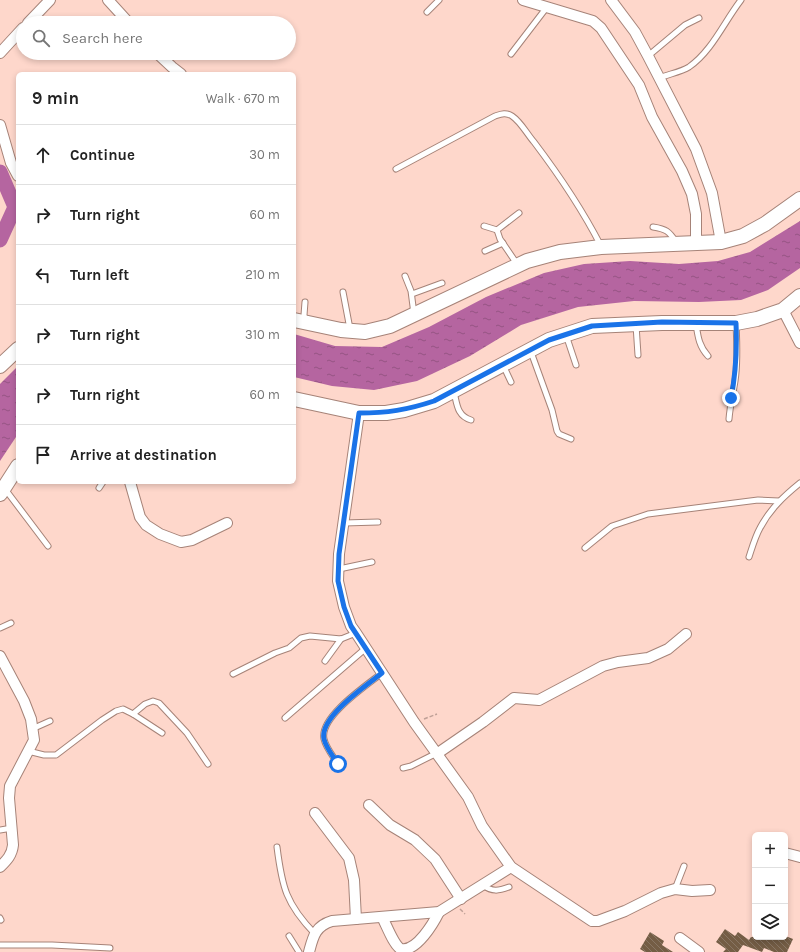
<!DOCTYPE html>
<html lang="en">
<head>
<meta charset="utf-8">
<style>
	:root { --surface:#fff; --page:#f6f6f6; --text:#222; --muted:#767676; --line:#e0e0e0 }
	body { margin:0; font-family:Karla,sans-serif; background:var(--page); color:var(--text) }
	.controls { position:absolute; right:12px; bottom:12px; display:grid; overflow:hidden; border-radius:6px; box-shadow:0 2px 6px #0003 }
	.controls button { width:36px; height:36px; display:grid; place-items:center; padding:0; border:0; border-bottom:1px solid var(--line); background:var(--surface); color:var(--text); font:20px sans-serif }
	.stop { position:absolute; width:12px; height:12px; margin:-9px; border:3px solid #1a73e8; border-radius:50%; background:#fff }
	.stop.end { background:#1a73e8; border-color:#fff; box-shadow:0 1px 4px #0008 }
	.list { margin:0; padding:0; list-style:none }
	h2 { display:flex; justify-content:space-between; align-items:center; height:52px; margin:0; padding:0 16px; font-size:17px }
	h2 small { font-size:13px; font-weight:400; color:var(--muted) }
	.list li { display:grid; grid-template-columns:26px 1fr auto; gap:12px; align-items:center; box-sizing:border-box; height:60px; padding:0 16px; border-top:1px solid var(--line) }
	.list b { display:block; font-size:15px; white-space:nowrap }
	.list em { font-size:13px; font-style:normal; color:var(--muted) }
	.icon { flex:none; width:22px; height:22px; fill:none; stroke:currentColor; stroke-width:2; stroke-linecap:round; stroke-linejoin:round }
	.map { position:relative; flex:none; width:800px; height:952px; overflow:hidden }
	.search { position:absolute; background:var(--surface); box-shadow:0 2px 6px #0003; left:16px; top:16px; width:280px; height:44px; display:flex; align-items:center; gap:10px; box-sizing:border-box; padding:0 14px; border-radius:22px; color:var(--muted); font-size:15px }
	.panel { position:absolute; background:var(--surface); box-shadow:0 2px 6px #0003; left:16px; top:72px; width:280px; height:412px; border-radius:6px }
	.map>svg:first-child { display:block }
	.water { fill:url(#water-ripples) }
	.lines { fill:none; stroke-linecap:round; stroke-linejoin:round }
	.river { stroke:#b565a0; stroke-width:15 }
	.building { fill:url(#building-back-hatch) }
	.lane-casing { stroke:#a68378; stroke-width:7 }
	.street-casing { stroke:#a68378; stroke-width:12 }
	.secondary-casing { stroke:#a68378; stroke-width:16 }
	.path { stroke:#bfa097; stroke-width:1.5; stroke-dasharray:4 2; stroke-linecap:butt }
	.lane { stroke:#fff; stroke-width:5 }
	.street { stroke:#fff; stroke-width:10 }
	.secondary { stroke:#fff; stroke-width:14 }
	.route { stroke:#1a73e8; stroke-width:5 }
</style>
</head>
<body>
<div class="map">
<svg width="800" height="952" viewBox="0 0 800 952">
	<defs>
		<pattern id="water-ripples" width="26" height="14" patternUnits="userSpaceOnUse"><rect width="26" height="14" fill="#b565a0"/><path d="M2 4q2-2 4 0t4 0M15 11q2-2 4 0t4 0" fill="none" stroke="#955483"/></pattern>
		<pattern id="building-back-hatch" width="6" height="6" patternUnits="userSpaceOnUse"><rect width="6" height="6" fill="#745d45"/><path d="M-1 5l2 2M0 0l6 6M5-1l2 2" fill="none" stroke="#897664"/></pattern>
	</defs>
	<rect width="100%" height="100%" fill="#fed7cb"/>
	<g class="water">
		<polygon points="800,221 800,268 768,290 741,300 699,302 634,301 578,307 521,325 470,356 417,381 374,390 332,386 294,377 294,334 335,346 382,347 429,327 486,297 544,273 584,264 630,261 679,264 718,261 750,252"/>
		<polygon points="18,366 18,434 0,461 0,384"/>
	</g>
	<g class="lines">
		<polyline class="river" points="0,172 15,207 0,240"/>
	</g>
	<g class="building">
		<polygon points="725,929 735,936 738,932 749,940 751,937 788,937 793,939 787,952 774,952 764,948 762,952 743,945 738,952 723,952 726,949 716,942"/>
		<polygon points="650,932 664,941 662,945 673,952 645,952 640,949"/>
	</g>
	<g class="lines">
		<defs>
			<g id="lane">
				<polyline points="427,12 439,0"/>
				<polyline points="511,54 547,7"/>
				<polyline points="648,56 685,25 699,18"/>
				<path d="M659,78C669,74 681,72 689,67C712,51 724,22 741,0"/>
				<path d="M396,169L495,116C501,114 506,112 512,116C521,122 527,134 534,142C559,175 582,209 601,246"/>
				<polyline points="484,226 497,230"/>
				<path d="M653,227C666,229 669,231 676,242"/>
				<polyline points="485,251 503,243"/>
				<polyline points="517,264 500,239 497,230 519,213"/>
				<polyline points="405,276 411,291 414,314"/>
				<polyline points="343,292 350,329"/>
				<polyline points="412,294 442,283"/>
				<polyline points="305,302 304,315 305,321"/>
				<path d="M696,324C698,337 699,346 708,356"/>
				<polyline points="636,325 638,355"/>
				<polyline points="566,335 576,365"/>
				<polyline points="531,352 552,410 557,431 559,434 571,439"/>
				<polyline points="503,365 511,382"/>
				<path d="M454,392C457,404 457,416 471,420"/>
				<path d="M729,419C730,406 733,394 735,381C738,362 737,343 736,324"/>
				<polyline points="99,488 103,482"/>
				<polyline points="5,489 48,546"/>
				<polyline points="344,523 378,522"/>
				<polyline points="585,548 612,526 648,514 758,500 779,501"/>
				<path d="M749,557C752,548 755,537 760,528C770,509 784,496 800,483"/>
				<polyline points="339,569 372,562"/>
				<polyline points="0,628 11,623"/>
				<polyline points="325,661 341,639"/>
				<polyline points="233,674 275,653 289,648 301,638 310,636 341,639 356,633"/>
				<polyline points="133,714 145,704 153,701 159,703 187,733 208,764"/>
				<polyline points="285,718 366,648"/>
				<polyline points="32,729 50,721"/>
				<polyline points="28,751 44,755 56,755 102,720 116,711 123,709 133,714 162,733"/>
				<path d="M338,764C333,756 326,748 324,739C319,717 367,685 382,673"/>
				<polyline points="403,768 411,766 437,753"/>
				<polyline points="0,830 12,828"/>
				<path d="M277,847C282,887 286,904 315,934"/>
				<path d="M482,885C493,892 498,891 509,887"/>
				<polyline points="675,889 684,866"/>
				<polyline points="0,918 1,920"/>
				<polyline points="289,936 299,952"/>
				<polyline points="0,945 52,945 110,948"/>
			</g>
			<g id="street">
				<polyline points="108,0 129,23"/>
				<polyline points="523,0 593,21 601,28 639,85 652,117 682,171 692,194 696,214 696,244"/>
				<polyline points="611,0 635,32 648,56 696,149 712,193 721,242"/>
				<polyline points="28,23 50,0"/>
				<polyline points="0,53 23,28"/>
				<polyline points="157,53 172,67 181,74"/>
				<polyline points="0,125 11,163 18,176"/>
				<polyline points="783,310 800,343"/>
				<polyline points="359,413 339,554 338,581 344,607 351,626 356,633 414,722 468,797 482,826 511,867 592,921 598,921 625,911 661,893 675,889 692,891 710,890"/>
				<polyline points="130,482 140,517 146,525 160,534 181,542 192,540 227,523"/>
				<path d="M0,656L24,701L31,719L34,740L10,786L9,798L13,845C12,855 7,860 0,867"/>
				<polyline points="438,753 483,722 514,698 539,700 603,666 618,662 648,658 668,649 686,634"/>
				<polyline points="369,805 390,825 415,840 435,859 461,899"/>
				<polyline points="315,813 349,858 354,880 356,919"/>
				<polyline points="785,853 800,857"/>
				<path d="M382,917C386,924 394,946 401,949C417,952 434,922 439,912"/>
				<polyline points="680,938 699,952"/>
				<path d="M309,952C313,937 315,926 332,921L439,912L511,867"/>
			</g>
			<g id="secondary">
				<polyline points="294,320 341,330 365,332 390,326 527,261 560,252 601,247 721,242 743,236 765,224 800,199"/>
				<polyline points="0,366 18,349"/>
				<polyline points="294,399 359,413 386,413 404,410 434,401 549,340 592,326 662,323 736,323 757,319 783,310 800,296"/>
				<polyline points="0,494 18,466"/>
			</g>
		</defs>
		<use href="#lane" class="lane-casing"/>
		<use href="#street" class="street-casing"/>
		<use href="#secondary" class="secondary-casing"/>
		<g class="path">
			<polyline points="424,719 437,714"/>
			<polyline points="460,909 465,914"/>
		</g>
		<use href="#lane" class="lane"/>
		<use href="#street" class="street"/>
		<use href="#secondary" class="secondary"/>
	</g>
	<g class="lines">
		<path class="route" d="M338,764C333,756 326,748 324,739C319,717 367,685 382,673L351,626L344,607L338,581L339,554L359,413C387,413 407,410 434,401L549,340L592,326L662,322L736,323C737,348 736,373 731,398"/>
	</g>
</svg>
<div class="controls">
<button>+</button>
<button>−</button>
<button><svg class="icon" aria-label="layers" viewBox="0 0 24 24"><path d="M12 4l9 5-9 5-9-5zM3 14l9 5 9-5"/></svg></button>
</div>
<div class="stop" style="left:338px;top:764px"></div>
<div class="stop end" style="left:731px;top:398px"></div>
<div class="search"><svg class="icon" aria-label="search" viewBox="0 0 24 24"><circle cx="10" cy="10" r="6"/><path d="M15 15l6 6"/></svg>Search here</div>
<section class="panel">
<h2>9 min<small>Walk · 670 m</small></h2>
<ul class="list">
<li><svg class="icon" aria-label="ahead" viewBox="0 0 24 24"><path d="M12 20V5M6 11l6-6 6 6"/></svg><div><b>Continue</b></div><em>30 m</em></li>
<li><svg class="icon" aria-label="right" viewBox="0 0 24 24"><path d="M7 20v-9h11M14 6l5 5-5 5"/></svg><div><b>Turn right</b></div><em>60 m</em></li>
<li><svg class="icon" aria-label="left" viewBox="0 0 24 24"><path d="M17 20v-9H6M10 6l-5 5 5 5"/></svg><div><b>Turn left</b></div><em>210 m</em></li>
<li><svg class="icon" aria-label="right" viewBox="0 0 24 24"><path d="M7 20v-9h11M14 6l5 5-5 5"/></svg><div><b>Turn right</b></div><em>310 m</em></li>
<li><svg class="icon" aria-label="right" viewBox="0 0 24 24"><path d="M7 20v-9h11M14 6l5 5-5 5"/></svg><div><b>Turn right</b></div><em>60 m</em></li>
<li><svg class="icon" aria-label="arrive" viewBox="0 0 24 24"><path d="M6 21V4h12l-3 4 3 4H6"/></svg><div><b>Arrive at destination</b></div></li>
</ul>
</section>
</div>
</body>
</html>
